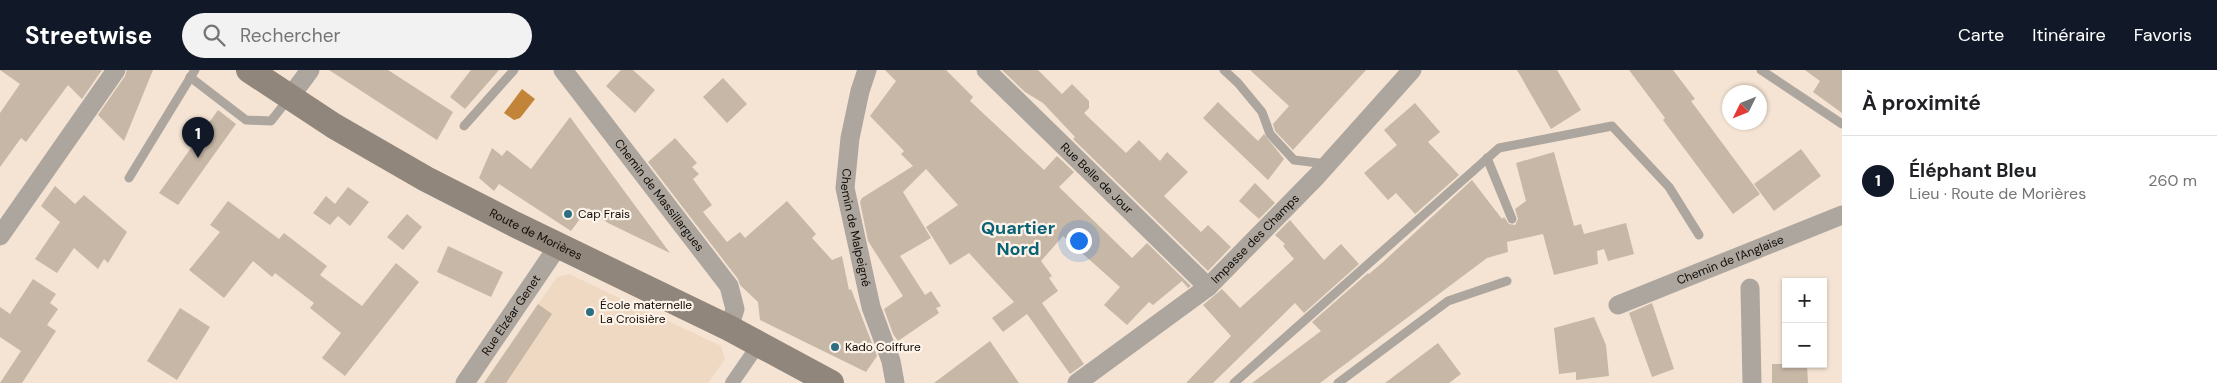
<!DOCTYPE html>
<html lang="fr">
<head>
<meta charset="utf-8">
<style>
	:root { --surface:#fff; --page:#f2f2f2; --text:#202124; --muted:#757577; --line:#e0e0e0; --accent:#111827 }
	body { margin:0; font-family:"DM Sans",sans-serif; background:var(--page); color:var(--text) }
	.controls { position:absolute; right:15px; bottom:15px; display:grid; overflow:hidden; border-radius:0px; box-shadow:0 1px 4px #0004 }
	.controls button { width:45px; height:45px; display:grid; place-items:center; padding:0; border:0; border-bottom:1px solid var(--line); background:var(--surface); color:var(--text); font:25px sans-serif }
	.compass { position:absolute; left:1722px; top:15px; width:45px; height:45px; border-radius:50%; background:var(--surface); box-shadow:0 1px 4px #0004; rotate:227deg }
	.you { position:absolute; left:1078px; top:170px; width:18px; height:18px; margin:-12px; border:4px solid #fff; border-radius:50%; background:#1a73e8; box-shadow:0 0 0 8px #1a73e833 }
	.badge { display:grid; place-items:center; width:32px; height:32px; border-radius:50%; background:var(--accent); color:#fff; font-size:16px; font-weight:700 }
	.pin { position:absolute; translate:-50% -41px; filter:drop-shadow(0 1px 2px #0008) }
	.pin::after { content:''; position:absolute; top:26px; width:18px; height:15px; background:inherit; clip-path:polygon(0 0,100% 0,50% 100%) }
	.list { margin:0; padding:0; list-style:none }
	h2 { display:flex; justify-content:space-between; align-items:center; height:65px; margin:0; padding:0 20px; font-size:21px }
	h2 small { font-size:16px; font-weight:400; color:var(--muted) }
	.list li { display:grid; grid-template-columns:32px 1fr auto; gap:15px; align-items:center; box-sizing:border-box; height:90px; padding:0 20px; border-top:1px solid var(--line) }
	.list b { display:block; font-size:19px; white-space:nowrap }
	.list p { margin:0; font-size:16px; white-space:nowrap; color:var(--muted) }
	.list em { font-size:16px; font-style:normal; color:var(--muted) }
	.icon { flex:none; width:28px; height:28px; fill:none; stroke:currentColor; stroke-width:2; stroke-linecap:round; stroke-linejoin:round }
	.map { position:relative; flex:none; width:1842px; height:313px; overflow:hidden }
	header { display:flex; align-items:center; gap:30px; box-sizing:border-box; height:70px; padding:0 25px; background:var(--accent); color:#fff }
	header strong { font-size:24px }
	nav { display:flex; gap:28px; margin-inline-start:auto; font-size:18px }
	.search { width:350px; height:45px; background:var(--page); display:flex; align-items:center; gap:12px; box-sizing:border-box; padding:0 18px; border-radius:28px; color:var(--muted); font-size:19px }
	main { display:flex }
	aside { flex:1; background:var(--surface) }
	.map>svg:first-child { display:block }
	.built { fill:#efd9c2 }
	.water { fill:#c28439 }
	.building { fill:#c6b7a6 }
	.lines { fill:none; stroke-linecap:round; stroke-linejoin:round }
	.service { stroke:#ada69f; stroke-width:9 }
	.pedestrian { stroke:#ada69f; stroke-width:14 }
	.minor { stroke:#ada69f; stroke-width:19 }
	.secondary { stroke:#90867c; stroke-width:26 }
	.poi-dot { fill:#2d6f81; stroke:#fdf3e8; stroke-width:2 }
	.labels { text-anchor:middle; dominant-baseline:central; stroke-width:4.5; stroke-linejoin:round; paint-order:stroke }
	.street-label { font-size:12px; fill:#100b06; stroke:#fdf3e8 }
	.poi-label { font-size:12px; fill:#100b06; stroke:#fdf3e8; text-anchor:start }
	.district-label { font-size:18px; font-weight:bold; fill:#096276; stroke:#fdf3e8 }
</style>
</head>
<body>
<header>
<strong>Streetwise</strong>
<div class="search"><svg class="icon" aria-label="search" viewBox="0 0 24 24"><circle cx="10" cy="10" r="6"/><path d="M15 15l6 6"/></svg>Rechercher</div>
<nav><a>Carte</a><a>Itinéraire</a><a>Favoris</a></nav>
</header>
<main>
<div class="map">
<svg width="1842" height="313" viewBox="0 0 1842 313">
	<rect width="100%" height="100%" fill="#f5e4d3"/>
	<polygon class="built" points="569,204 721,276 725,289 708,313 484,313 557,207"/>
	<polygon class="water" points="522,19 535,29 520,48 514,50 504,43"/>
	<g class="building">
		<polygon points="0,0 102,0 82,29 68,15 26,72 21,68 0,97 0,43 20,14"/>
		<polygon points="127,0 153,0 124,71 98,45 125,6"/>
		<polygon points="329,0 388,0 453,42 437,70"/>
		<polygon points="471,0 499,0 465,39 450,27"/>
		<polygon points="621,0 633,0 655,20 635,43 606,16"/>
		<polygon points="885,0 946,0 973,27 970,31 1044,100 1057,86 1074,102 1059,117 1132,188 1147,173 1191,216 1188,218 1182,211 1153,235 1149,232 1127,255 1104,235 1120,217 1063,166 1041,191 1052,206 1049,208 1058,221 1042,233 1084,294 1070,304 1027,244 1003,262 992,248 1014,232 969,183 950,195 926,157 958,135 926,99 903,122 931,168 900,186 925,225 931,221 941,236 936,238 939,243 898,271 893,264 884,239 903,226 868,171 860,132 862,128 913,96 901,84 904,81 870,46 896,11"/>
		<polygon points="1002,0 1038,0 1062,24 1072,14 1089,31 1089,38 1084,43 1126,83 1139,70 1160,91 1167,82 1188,102 1164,126 1201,162 1208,155 1231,177 1208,201 1073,69 1075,67 1043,33 1025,22"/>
		<polygon points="1250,0 1366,0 1293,80 1275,61 1273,54 1289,36"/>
		<polygon points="1517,0 1557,0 1581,40 1551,59"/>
		<polygon points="1629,0 1673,0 1695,29 1691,31 1760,124 1733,144 1663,50 1665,48"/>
		<polygon points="1805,0 1842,0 1842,43 1813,22 1820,11"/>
		<polygon points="723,8 747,34 727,53 703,27"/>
		<polygon points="1218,32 1258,71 1264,64 1284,89 1268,110 1203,48"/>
		<polygon points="1415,33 1440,62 1428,72 1459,105 1415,144 1396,123 1388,130 1364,103 1397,75 1384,60"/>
		<polygon points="218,40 236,54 178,135 159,123"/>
		<polygon points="570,47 633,133 670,183 608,153 588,138 571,161 499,114 494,121 479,108 492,78 502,86 507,80 531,99"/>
		<polygon points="675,68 697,93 692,97 699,104 693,109 712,135 703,142 727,172 740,162 745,168 787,131 816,164 812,168 832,190 842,186 849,220 851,219 877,286 866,302 760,250 758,232 740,215 738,209 648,92"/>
		<polygon points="1801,79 1821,106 1774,141 1754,114"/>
		<polygon points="1554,82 1574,156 1581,154 1584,164 1626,153 1634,184 1608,191 1604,179 1597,181 1598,194 1554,205 1543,164 1507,172 1508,182 1487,188 1320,313 1252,313 1321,261 1312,252 1368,203 1369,204 1382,193 1472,110 1502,149 1504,147 1509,154 1515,155 1518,149 1515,139 1526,131 1516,93"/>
		<polygon points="1255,113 1275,133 1259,149 1239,131"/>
		<polygon points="55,116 75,134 84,125 127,162 108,193 104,189 98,199 74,178 57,203 35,189 60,152 41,136"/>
		<polygon points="348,117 369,132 350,156 338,146 330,155 313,143 326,126 335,134"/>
		<polygon points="228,131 279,169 284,163 327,196 320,205 362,236 396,193 419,212 345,306 322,288 341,263 310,238 314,233 275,203 272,207 253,191 224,228 189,200 220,162 210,155"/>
		<polygon points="407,144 422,157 403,180 387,167"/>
		<polygon points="1290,150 1324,190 1341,174 1359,194 1304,243 1295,233 1213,313 1186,313 1231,266 1203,235 1222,219 1240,238 1294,189 1283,176 1285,174 1275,165"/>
		<polygon points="448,176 503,202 491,227 437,202"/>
		<polygon points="33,209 56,224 50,233 58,239 47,255 56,261 22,313 0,313 21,281 0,267 0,237 10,244"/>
		<polygon points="1652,233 1674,299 1652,307 1629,243"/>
		<polygon points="538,234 552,244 506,313 484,313"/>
		<polygon points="180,238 210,257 177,310 147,291"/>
		<polygon points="1594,247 1606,275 1609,306 1576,310 1576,302 1559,304 1554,258"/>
		<polygon points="990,271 1019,313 934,313"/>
		<polygon points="1438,273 1461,304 1449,313 1385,313"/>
		<polygon points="1772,294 1807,294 1808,313 1772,313"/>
	</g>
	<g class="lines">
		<g class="service">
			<polyline points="1224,0 1238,13 1262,42 1270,64 1294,90 1327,94"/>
			<polyline points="1761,0 1842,54"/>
			<polyline points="190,7 246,50 271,51 289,28"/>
			<polyline points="464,56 514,0"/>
			<polyline points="1487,88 1512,149"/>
			<polyline points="129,108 195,0"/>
			<polyline points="1234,313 1499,78 1612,56 1669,117 1699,165"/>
			<polyline points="1338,313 1448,231 1507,211"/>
		</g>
		<polyline class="pedestrian" points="732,313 759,274"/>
		<g class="minor">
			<path id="s1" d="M563,0L729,216L735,239L729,258"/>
			<path id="s2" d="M867,0L860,21L850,68L845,118L871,237L891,291L895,313"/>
			<path id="s3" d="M986,0L1208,217"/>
			<polyline points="290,27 310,0"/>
			<polyline points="0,166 116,0"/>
			<polyline points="1750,218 1752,313"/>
			<path id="s4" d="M1618,235L1842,145"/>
			<path id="s5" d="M465,313L558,176"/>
			<path id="s6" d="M1077,313L1208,217L1317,106L1412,0"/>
		</g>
		<path class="secondary" id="s7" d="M249,0L334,56L426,109L514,154L729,258L831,313"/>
	</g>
	<g class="poi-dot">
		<circle cx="568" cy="144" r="5"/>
		<circle cx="590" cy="242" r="5"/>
		<circle cx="835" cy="277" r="5"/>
	</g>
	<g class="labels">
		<g class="street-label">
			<text stroke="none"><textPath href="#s3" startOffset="155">Rue Belle de Jour</textPath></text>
			<text stroke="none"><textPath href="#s1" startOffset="158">Chemin de Massillargues</textPath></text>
			<text stroke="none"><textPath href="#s2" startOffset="161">Chemin de Malpeigné</textPath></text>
			<text stroke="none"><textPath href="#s7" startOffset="331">Route de Morières</textPath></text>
			<text stroke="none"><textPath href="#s6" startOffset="230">Impasse des Champs</textPath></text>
			<text stroke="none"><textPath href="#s4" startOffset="121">Chemin de l'Anglaise</textPath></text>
			<text stroke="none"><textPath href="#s5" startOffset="82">Rue Elzéar Genet</textPath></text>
		</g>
		<g class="poi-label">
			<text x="578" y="144">Cap Frais</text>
			<text x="600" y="235">École maternelle<tspan x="600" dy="14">La Croisière</tspan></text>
			<text x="845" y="277">Kado Coiffure</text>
		</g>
		<g class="district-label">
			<text x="1018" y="158">Quartier<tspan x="1018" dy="21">Nord</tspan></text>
		</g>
	</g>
</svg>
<div class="controls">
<button>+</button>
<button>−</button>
</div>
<svg class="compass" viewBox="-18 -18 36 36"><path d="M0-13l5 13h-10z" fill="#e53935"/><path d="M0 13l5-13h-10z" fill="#757577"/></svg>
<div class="you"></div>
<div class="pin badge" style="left:198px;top:88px">1</div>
</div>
<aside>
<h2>À proximité<small></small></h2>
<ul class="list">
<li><span class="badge">1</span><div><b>Éléphant Bleu</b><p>Lieu · Route de Morières</p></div><em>260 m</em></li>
</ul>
</aside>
</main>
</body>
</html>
